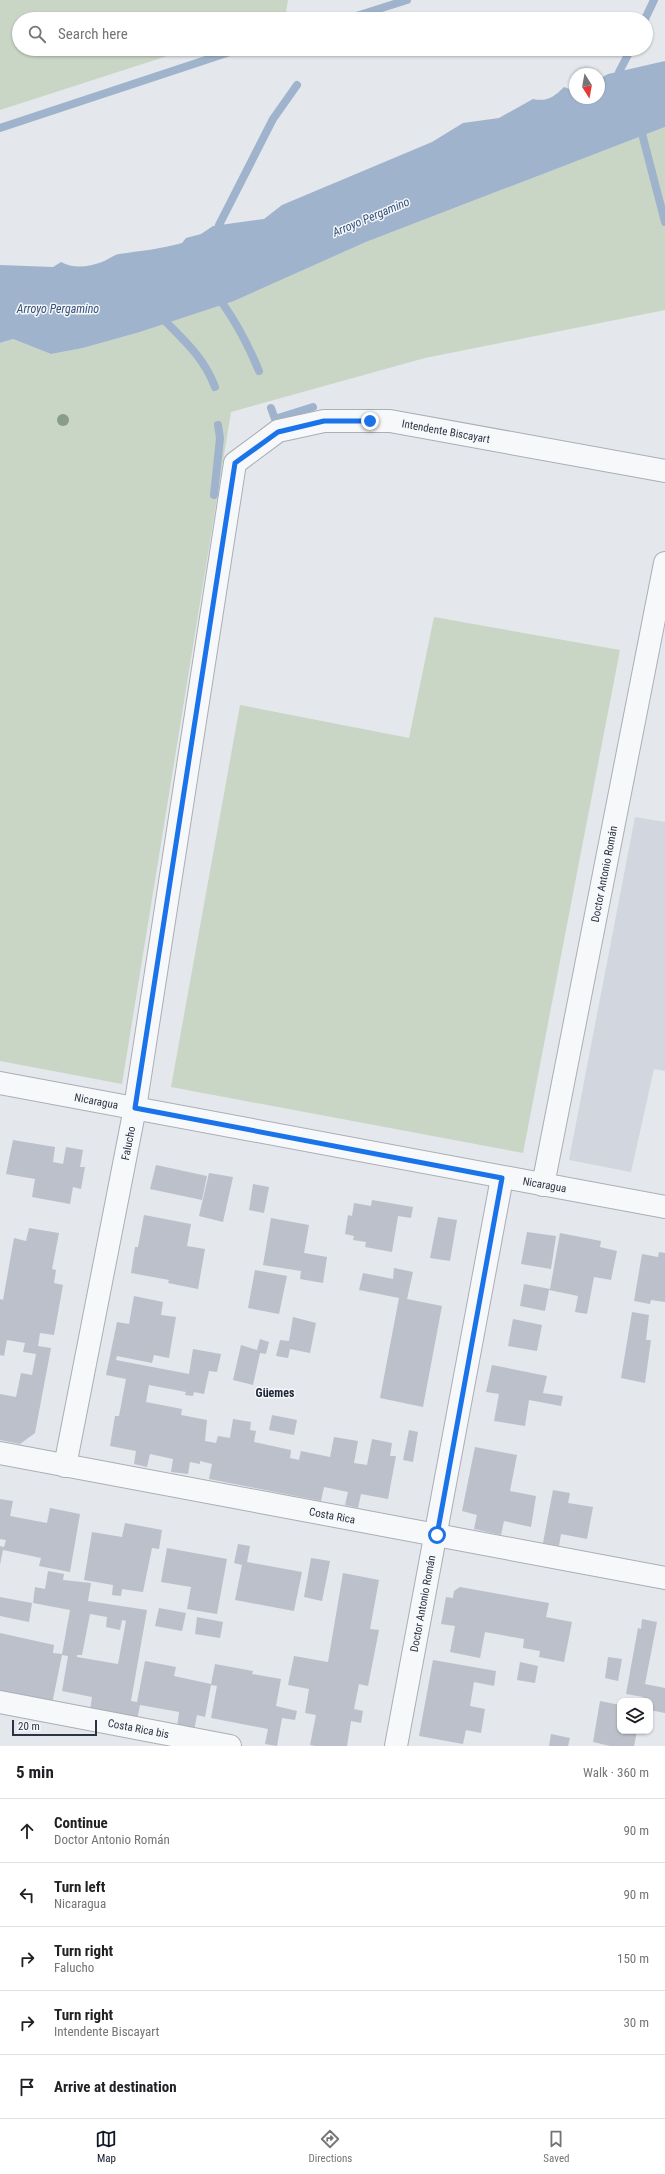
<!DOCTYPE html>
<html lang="en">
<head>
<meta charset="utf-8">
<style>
	:root { --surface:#fff; --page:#f6f6f6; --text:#202124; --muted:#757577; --line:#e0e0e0; --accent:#111827 }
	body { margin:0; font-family:"Roboto Condensed",sans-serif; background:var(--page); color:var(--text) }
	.controls { position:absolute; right:12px; bottom:12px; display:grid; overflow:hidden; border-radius:8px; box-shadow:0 1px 3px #0004 }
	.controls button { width:36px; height:36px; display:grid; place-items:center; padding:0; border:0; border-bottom:1px solid var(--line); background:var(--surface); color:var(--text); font:20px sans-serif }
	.compass { position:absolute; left:569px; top:68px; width:36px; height:36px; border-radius:50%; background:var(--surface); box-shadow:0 1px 3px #0004; rotate:169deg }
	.scale { position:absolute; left:12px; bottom:10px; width:85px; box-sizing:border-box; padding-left:4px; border:2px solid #2b3445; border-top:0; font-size:11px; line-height:14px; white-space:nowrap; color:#2b3445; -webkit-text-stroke:3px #f4f6f9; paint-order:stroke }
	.stop { position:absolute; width:12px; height:12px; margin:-9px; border:3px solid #1a73e8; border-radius:50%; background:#fff }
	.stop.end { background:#1a73e8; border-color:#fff; box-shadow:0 1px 4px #0008 }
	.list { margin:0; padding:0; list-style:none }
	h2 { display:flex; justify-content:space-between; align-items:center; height:52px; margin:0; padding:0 16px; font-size:17px }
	h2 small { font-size:13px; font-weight:400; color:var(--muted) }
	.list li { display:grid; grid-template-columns:26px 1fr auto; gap:12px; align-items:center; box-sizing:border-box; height:64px; padding:0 16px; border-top:1px solid var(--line) }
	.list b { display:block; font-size:15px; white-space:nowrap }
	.list p { margin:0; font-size:13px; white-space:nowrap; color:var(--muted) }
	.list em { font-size:13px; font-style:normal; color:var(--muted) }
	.icon { flex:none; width:22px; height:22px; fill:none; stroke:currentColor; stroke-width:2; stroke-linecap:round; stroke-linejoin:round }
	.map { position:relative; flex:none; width:665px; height:1746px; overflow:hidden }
	.search { position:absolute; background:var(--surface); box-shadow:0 1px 3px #0004; left:12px; right:12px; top:12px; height:44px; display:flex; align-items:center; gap:10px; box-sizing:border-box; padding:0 14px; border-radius:22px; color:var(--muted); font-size:15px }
	.sheet { height:372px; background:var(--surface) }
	nav { display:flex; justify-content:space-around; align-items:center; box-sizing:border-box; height:56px; border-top:1px solid var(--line); background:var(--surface); font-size:11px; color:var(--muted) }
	nav a { display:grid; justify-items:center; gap:2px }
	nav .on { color:var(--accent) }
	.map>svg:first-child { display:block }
	.built { fill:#d2d6de }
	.green { fill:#c9d6c5 }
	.water { fill:#9fb4cc }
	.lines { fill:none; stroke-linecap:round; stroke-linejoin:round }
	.stream { stroke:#9fb4cc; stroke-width:8 }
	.building { fill:#bbc0ca; fill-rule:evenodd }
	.minor-casing { stroke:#a9aeb7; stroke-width:24 }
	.minor { stroke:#f7f8fa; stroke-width:22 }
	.tree { fill:#899d89 }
	.route { stroke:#1a73e8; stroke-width:5 }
	.labels { text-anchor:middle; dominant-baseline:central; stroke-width:3; stroke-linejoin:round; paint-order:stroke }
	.street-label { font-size:11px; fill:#2b3445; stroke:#f4f6f9 }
	.water-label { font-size:12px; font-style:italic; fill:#34527a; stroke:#f4f6f9 }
	.neighbourhood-label { font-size:12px; font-weight:bold; fill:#1d2536; stroke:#f4f6f9 }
</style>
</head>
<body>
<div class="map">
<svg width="665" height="1746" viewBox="0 0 665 1746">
	<rect width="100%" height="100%" fill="#e4e7ec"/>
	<polygon class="built" points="635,817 665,822 665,1071 654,1069 631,1172 569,1160"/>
	<g class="green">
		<polygon points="0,0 288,0 285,18 282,19 19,19 19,49 189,49 0,110"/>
		<polygon points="665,127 665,310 425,358 231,412 122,1084 0,1061 0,343 13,339 51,354 83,348 140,332 234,301 366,242"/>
		<polygon points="434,617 620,650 523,1153 171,1087 240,705 409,738"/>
	</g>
	<path class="water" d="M665,61V127L366,242L234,301L140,332L83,348L51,354L13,339L0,343V265L53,267L61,262C73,269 89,267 102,262C108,260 113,255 119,254C140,251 161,249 182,243L186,238L201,234L213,226L264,219L282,205L432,142L463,123L499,118L533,99C547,102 554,97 564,87L575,91V98H599V79L608,74Z"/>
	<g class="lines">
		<g class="stream">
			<polyline points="347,19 407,0"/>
			<polyline points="645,19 654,0"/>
			<polyline points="619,72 631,49"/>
			<polyline points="640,126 665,222"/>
			<polyline points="0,128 239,49"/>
			<polyline points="219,225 273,119 297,85"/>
			<path d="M223,304C238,325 249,347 259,371"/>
			<path d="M167,323C187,343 205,360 215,387"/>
			<polyline points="271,408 275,419 313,407"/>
			<polyline points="214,495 220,438 218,425"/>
		</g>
	</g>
	<g class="building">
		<polygon points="13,1140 55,1147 53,1162 63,1164 66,1147 83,1150 80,1167 85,1167 81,1189 73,1187 70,1204 32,1197 35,1179 6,1174"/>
		<polygon points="156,1165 207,1176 202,1200 150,1189"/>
		<polygon points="209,1173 233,1177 223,1222 199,1216"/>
		<polygon points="253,1184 269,1187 264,1213 249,1210"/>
		<polygon points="372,1200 413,1207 411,1218 398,1216 392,1252 365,1247 366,1242 353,1240 354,1236 345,1234 348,1215 352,1216 354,1203 371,1206"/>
		<polygon points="144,1215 191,1224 187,1246 205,1249 198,1289 168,1283 169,1280 131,1273 135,1247 138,1247"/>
		<polygon points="438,1217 457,1220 450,1261 430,1258"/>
		<polygon points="271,1218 309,1225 304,1253 327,1257 323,1283 300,1279 301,1271 263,1265"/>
		<polygon points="29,1228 59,1233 52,1269 56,1270 54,1283 63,1285 54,1335 40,1333 38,1346 51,1348 35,1433 20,1444 0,1440 0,1394 16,1397 21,1373 32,1375 36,1354 23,1352 25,1343 7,1340 4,1356 0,1355 0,1299 3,1300 14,1238 26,1241"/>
		<polygon points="527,1232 556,1236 551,1269 521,1264"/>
		<polygon points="560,1233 601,1241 600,1247 617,1251 611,1280 594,1277 587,1314 575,1312 578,1296 549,1290 545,1311 520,1306 524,1284 550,1289"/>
		<polygon points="659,1252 665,1253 665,1302 651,1300 650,1304 634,1301 642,1254 658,1257"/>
		<polygon points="394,1268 413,1272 407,1299 442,1306 423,1407 380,1398 399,1298 359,1290 363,1273 393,1279"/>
		<polygon points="255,1270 287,1276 279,1314 248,1308"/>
		<polygon points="134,1296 163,1302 161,1315 176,1317 169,1358 154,1355 152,1363 117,1356 116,1360 189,1374 193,1349 221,1354 217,1372 209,1371 204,1394 194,1392 193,1396 185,1395 186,1392 149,1385 146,1402 182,1409 181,1415 207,1420 205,1441 216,1443 218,1436 230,1438 233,1419 251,1422 250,1430 256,1431 254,1442 291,1450 290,1458 299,1460 301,1451 330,1457 334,1437 358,1441 354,1463 367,1465 372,1439 392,1443 390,1456 396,1456 388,1499 361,1494 358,1508 345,1505 348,1492 324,1487 321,1501 209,1479 212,1464 200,1461 200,1464 190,1462 188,1474 171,1472 173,1459 150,1454 147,1467 134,1464 136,1451 110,1446 115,1416 119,1416 126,1379 106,1375 117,1322 129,1324"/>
		<polygon points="632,1312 649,1315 646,1340 651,1340 645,1383 621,1378"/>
		<polygon points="293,1317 316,1323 310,1353 290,1349 288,1358 276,1356 280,1340 289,1341"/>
		<polygon points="513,1319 542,1325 537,1351 508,1346"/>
		<polygon points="260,1339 269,1342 266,1354 260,1353 253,1385 233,1380 241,1345 257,1350"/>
		<polygon points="492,1365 547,1376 543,1393 563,1396 561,1406 529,1400 525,1426 494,1421 499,1394 486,1392"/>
		<polygon points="272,1415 297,1420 294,1435 269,1430"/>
		<polygon points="409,1430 418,1432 413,1462 403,1460"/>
		<polygon points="475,1447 517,1455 510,1491 536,1496 531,1527 504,1521 501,1535 474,1529 477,1515 462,1511"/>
		<polygon points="553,1490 570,1493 568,1503 593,1507 587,1539 561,1534 559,1546 543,1543"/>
		<polygon points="0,1499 13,1501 10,1516 47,1523 50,1508 80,1514 70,1572 39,1566 41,1558 3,1550 0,1565 0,1546 4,1547 6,1540 0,1539"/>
		<polygon points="125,1523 162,1530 159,1549 152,1548 143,1592 122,1589 121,1596 112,1595 113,1585 84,1580 92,1532 122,1537"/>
		<polygon points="238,1544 250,1546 247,1562 302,1572 294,1611 235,1600 242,1565 234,1563"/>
		<polygon points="167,1548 227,1559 217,1614 187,1609 191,1587 161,1582"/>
		<polygon points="311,1558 330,1561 322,1601 304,1597"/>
		<path d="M48,1571L64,1574L63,1580L91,1583L88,1601L147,1610L131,1701L137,1702L145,1661L176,1667L174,1676L211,1684L215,1664L253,1671L252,1674L281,1679L276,1706L297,1711L295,1720L282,1718L277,1746L265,1744L268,1729L211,1718L217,1686L211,1685L205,1717L197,1715L194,1731L177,1728L179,1712L168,1710L140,1705L137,1720L90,1711L92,1697L62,1691L68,1656L62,1655L52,1704L0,1695V1633L54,1645L53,1653L62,1654L70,1610L33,1603L35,1587L45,1589ZM90,1614L107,1617L106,1627L120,1630L122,1620L126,1621L118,1664L77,1657V1655H82Z"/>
		<polygon points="343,1573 379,1580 370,1629 379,1630 368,1686 359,1684 354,1709 363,1711 361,1723 351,1721 347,1746 315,1746 310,1745 316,1715 305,1713 309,1689 288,1685 294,1656 328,1662"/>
		<polygon points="460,1587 549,1603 546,1617 572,1622 564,1662 539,1657 540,1651 523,1648 524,1639 485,1632 480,1658 450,1652 455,1626 441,1624 446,1597 453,1598 454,1591"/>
		<polygon points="0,1597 32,1603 29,1622 0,1616"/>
		<polygon points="159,1608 186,1613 182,1631 155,1626"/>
		<polygon points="197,1617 223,1622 220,1638 195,1634"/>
		<polygon points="642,1619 657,1622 645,1684 665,1688 665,1713 650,1710 650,1701 642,1701 643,1697 626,1694 638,1628 641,1629"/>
		<polygon points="608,1657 622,1659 618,1681 605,1678"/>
		<polygon points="433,1660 496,1671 494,1686 474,1682 470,1706 485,1709 481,1733 466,1730 463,1744 419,1736"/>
		<polygon points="520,1662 538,1666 535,1683 517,1680"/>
		<polygon points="600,1701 620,1705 620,1731 637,1731 634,1746 610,1746 593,1742"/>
		<polygon points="551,1734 570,1738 568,1746 549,1746"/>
	</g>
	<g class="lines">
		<defs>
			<g id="minor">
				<path id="s1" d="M0,1083L665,1207"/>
				<path id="s2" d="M543,1185L665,563"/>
				<path id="s3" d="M0,1453L665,1578"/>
				<path id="s4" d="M65,1466L135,1108L235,463L278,431L324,421H390L665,471"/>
				<path id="s5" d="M0,1702L230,1746"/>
				<path id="s6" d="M396,1746L502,1178"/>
			</g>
		</defs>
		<use href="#minor" class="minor-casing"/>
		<use href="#minor" class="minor"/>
	</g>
	<circle class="tree" cx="63" cy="420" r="6"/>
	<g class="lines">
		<polyline class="route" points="370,421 324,421 278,432 235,463 135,1108 502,1178 437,1535"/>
	</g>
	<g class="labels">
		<g class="street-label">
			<text stroke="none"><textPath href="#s4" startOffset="1241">Intendente Biscayart</textPath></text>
			<text stroke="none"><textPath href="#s2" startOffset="317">Doctor Antonio Román</textPath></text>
			<text stroke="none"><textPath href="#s1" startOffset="98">Nicaragua</textPath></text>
			<text stroke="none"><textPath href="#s4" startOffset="329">Falucho</textPath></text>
			<text stroke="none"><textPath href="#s1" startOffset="554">Nicaragua</textPath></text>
			<text stroke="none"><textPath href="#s3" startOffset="338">Costa Rica</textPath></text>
			<text stroke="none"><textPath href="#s6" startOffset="145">Doctor Antonio Román</textPath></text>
			<text stroke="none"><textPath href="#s5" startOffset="141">Costa Rica bis</textPath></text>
		</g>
		<g class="water-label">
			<text transform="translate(371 217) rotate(-23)">Arroyo Pergamino</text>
			<text x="58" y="309">Arroyo Pergamino</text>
		</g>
		<g class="neighbourhood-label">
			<text x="275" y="1393">Güemes</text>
		</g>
	</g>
</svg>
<div class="controls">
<button><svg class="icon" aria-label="layers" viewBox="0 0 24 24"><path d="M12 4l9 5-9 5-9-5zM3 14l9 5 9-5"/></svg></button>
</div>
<svg class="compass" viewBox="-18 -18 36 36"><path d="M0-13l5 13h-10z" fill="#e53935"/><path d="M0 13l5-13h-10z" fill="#757577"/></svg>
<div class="scale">20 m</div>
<div class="stop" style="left:437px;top:1535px"></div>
<div class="stop end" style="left:370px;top:421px"></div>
<div class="search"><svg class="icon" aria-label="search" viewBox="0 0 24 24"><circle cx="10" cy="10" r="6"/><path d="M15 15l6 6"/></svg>Search here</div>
</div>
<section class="sheet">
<h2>5 min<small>Walk · 360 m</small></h2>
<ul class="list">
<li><svg class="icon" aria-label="ahead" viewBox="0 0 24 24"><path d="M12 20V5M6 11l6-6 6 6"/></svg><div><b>Continue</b><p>Doctor Antonio Román</p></div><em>90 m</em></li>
<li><svg class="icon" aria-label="left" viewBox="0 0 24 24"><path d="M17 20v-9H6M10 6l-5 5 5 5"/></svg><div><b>Turn left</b><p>Nicaragua</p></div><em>90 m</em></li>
<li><svg class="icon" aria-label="right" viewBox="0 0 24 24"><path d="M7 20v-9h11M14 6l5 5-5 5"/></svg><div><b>Turn right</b><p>Falucho</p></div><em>150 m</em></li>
<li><svg class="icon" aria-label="right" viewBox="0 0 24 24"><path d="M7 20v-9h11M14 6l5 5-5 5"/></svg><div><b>Turn right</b><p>Intendente Biscayart</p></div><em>30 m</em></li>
<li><svg class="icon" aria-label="arrive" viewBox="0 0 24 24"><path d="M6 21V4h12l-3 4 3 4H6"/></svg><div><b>Arrive at destination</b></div></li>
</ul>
</section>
<nav>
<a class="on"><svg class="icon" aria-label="map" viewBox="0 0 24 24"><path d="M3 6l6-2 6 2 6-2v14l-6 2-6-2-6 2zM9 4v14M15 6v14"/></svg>Map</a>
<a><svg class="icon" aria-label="directions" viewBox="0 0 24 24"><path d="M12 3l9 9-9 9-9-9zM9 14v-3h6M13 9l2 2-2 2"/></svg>Directions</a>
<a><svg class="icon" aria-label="saved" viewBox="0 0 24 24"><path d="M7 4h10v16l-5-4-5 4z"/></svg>Saved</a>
</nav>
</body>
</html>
